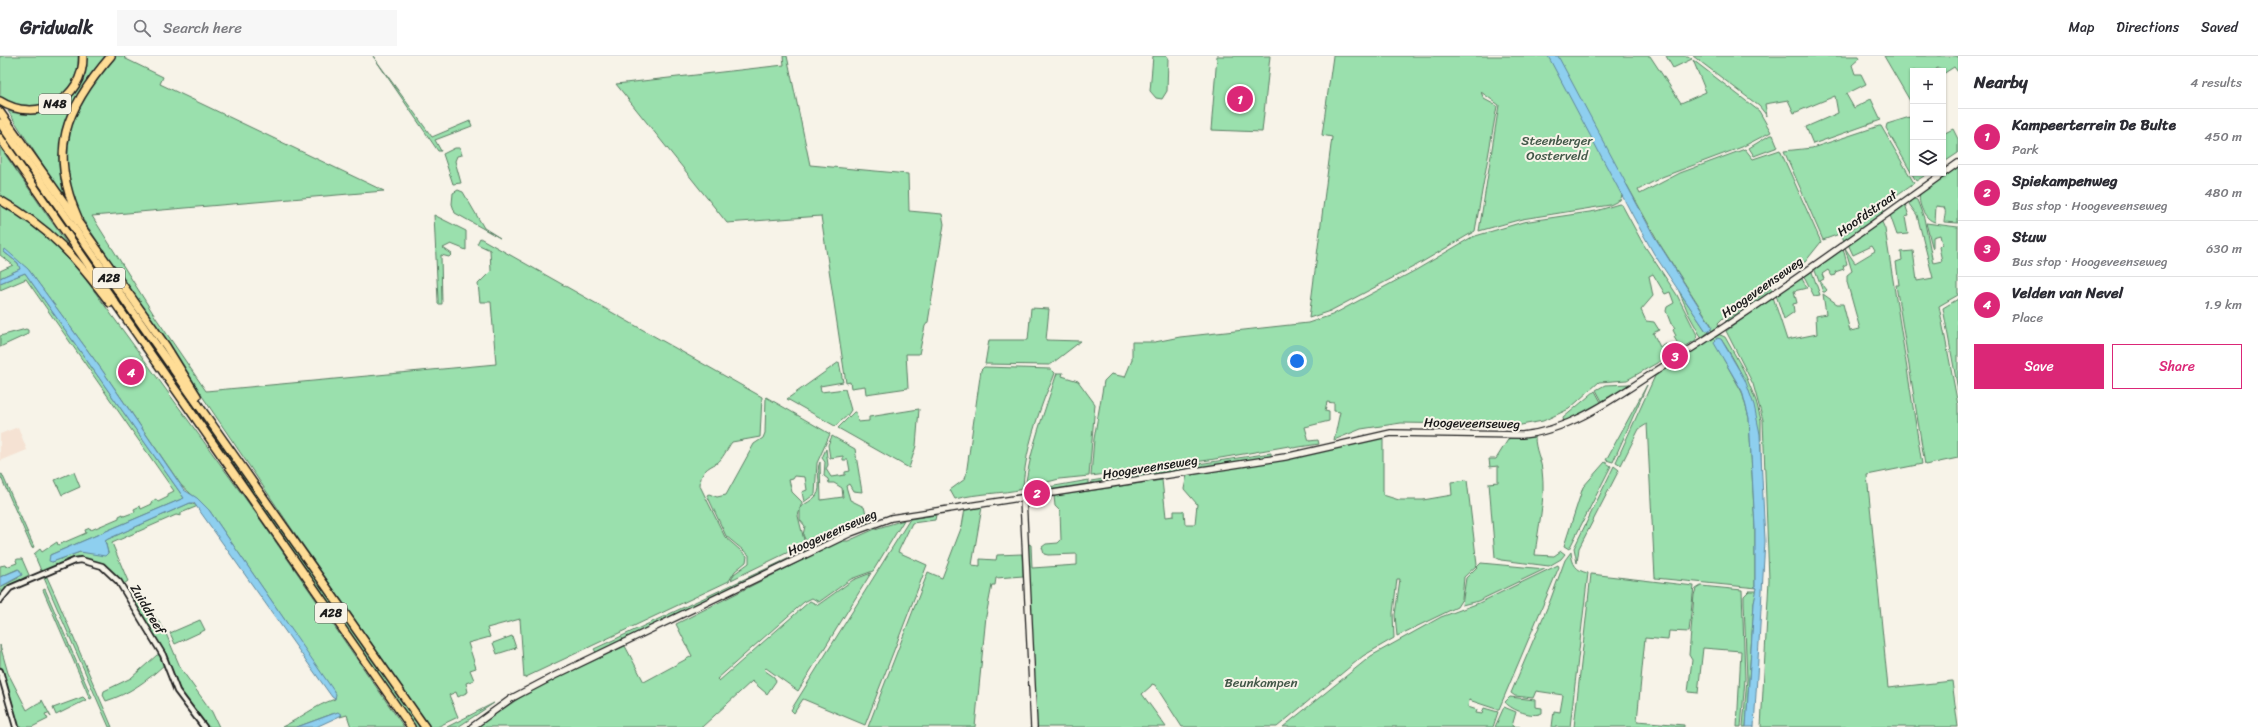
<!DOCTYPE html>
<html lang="en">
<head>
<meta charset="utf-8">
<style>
	:root { --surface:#fff; --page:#f7f7f7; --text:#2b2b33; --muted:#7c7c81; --line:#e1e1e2; --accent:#db2777 }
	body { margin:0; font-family:Sriracha,sans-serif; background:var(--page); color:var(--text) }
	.controls { position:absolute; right:12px; top:12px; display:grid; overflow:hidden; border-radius:0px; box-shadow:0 1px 3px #0004 }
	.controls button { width:36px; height:36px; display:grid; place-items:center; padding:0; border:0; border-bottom:1px solid var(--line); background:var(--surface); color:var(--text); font:20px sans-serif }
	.you { position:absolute; left:1297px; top:305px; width:14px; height:14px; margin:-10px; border:3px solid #fff; border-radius:50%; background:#1a73e8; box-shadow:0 0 0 6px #1a73e833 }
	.badge { display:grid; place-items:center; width:26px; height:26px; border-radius:50%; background:var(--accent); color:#fff; font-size:13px; font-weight:700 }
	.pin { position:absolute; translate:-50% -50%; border:2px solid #fff; box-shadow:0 1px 4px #0006 }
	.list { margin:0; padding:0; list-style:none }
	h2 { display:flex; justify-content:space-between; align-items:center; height:52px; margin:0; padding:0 16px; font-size:17px }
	h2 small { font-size:13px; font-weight:400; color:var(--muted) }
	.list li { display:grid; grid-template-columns:26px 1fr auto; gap:12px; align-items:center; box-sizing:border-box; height:56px; padding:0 16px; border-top:1px solid var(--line) }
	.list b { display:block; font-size:15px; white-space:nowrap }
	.list p { margin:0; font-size:13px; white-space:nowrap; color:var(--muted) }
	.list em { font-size:13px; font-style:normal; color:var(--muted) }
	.actions { display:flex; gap:8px; padding:12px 16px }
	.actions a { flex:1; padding:9px 0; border:1px solid var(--accent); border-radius:0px; text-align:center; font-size:14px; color:var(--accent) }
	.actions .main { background:var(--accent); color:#fff }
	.icon { flex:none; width:22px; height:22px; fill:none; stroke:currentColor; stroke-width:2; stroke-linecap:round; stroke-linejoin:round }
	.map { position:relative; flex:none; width:1958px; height:671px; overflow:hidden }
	header { display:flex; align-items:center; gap:24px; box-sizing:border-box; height:56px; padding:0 20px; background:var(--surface); border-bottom:1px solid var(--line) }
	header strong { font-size:19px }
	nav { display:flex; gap:22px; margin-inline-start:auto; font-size:14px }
	.search { width:280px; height:36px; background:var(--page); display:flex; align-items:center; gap:10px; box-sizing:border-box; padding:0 14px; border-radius:0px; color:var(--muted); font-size:15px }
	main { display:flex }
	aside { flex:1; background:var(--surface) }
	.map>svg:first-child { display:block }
	.built { fill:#f5e2d3 }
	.green { fill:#9ae0ad; stroke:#5b7e64 }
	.water { fill:#8ecfef; stroke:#60879b }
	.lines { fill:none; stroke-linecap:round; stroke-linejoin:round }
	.tertiary-casing { stroke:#1c1c1c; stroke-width:8 }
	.secondary-casing { stroke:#1c1c1c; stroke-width:8 }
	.motorway-casing { stroke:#1c1c1c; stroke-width:10 }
	.tertiary { stroke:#f7f3e8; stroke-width:4.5 }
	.secondary { stroke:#f7f3e8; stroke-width:5.5 }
	.motorway { stroke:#ffdd96; stroke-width:7 }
	.labels { text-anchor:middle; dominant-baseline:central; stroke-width:4; stroke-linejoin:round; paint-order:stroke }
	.shield { fill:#f7f3e8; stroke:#5e5c59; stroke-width:1 }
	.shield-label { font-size:12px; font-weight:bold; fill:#1c1c1c }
	.park-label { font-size:13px; fill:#425748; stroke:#f7f3e8 }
	.street-label { font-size:13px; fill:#1c1c1c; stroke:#f7f3e8 }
</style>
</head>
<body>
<header>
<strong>Gridwalk</strong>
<div class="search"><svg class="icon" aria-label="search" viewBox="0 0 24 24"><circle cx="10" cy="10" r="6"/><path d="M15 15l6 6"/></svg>Search here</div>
<nav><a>Map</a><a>Directions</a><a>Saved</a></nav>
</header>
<main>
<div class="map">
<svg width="1958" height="671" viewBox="0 0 1958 671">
	<rect width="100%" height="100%" fill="#f7f3e8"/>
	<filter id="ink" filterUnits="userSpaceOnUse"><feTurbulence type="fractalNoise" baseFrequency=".025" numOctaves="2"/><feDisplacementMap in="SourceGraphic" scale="8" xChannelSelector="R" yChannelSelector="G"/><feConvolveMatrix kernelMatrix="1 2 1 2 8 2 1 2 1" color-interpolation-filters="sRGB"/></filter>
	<g filter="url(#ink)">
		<polygon class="built" points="18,371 27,394 0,405 0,378"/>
		<g class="green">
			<path d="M0,0H78C80,24 63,42 42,49C39,50 34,52 30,52C20,51 10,47 0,44Z"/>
			<path d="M85,0H107C70,45 49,83 65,143L8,55C29,62 58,58 72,38C79,29 82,11 85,0Z"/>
			<path d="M116,0H126L124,2L163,21L160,28L384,135L92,160L156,262L206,335L496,308L491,246H480L478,228L491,215L490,194L477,188L480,182L762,341L760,381L732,386C728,391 722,404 717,407C707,412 700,416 700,430L725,481L747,500L746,506L735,515L729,525L524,622L520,563L487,572L490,581L468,587L476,612L470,614L474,624L466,627L468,636L458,641L456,636L449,639L458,661L437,671H430L298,482L73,149C71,135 66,120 65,106C63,65 90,29 116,0Z"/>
			<polygon points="373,0 432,81 470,65 472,70 435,84 441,95 438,95"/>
			<polygon points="783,0 787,0 810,109 908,118 909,155 942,158 944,168 928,266 925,270 919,298 906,298 908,332 866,338 865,330 851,332 850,326 846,327 821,160 727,167 616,28 784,9"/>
			<polygon points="1153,0 1166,0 1168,3 1167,35 1162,43 1156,42 1150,35"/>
			<polygon points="1217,0 1270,0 1262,76 1211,74"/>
			<polygon points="1333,0 1650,0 1681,47 1706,36 1693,4 1759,55 1771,76 1742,91 1662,121 1638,134 1640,138 1680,117 1745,93 1753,103 1780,94 1821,186 1805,206 1727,258 1718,267 1719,270 1712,275 1710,272 1712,270 1659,187 1627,129 1620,144 1610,149 1522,163 1479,175 1499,49 1481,36 1484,43 1497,50 1475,175 1417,209 1330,255 1309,262 1332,81 1322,79"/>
			<polygon points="1666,0 1688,0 1692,3 1673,12"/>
			<polygon points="1693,0 1859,0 1860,2 1852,9 1855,18 1861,18 1866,28 1846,38 1854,52 1871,43 1881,64 1813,88 1806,71 1838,57 1835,40 1794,57 1788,44 1765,48 1767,60 1759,50"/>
			<polygon points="1884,0 1958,0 1958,16 1954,11 1943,18 1943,15 1937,12 1935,15 1913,15 1913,50"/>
			<polygon points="1913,60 1913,117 1929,117 1916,125 1886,72 1887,68"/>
			<polygon points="1879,70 1881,70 1914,127 1842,177 1823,184 1784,95 1812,92"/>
			<polygon points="0,71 422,671 414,671 181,332 9,89 0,75"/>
			<polygon points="1953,73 1958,83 1958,97 1943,107 1943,78"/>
			<polygon points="1770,79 1773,79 1778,91 1754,100 1749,92"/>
			<polygon points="0,91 81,208 0,142"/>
			<polygon points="455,92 460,92 462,99 457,100 455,105 461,127 453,128 443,98"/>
			<path d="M1958,110V167L1944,166C1944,160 1947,158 1944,151L1936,150L1935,166C1925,164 1917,147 1920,137Z"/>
			<polygon points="458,134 463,136 484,172 500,182 455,157 452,148 453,137"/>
			<polygon points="1912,142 1917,144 1924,162 1933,207 1942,205 1939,191 1942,188 1940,179 1933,181 1933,192 1932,190 1926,167 1958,171 1958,239 1939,250 1958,349 1958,402 1925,409 1896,229 1899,229 1896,206 1902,204 1901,196 1913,195 1917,225 1933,222 1917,159 1909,148"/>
			<path d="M0,148C34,168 60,191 84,221L255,456L404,671H351L347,659L340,661L342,659L332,658L297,671H282C301,662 314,650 335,643L284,563L209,454L181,429L102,314L28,213L4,196L18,207L20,213L0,222V215L13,209L0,199Z"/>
			<polygon points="1619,148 1622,149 1642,186 1677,239 1697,279 1696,284 1681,293 1674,281 1676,280 1673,274 1675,272 1672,268 1671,268 1666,255 1667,251 1674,247 1670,236 1665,238 1653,218 1649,220 1653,240 1641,254 1646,265 1654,266 1659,274 1653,277 1660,291 1666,288 1671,299 1627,324 1599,326 1569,353 1543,365 1521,369 1401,367 1361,373 1334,384 1340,356 1334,355 1334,347 1327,346 1325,355 1329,356 1329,365 1305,371 1309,385 1318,384 1319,388 1293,392 1289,390 1209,404 1091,420 1094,383 1104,325 1111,318 1125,321 1132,304 1132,286 1155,286 1180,281 1308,267 1332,259 1416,214 1472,181 1523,166 1596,155"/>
			<polygon points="1905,148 1909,160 1905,161 1908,178 1897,179 1890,159"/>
			<polygon points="1882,152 1885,156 1844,185 1842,180"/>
			<polygon points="434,159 466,175 466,194 451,188 443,192 452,198 449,201 441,199 442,248 438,248 438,244"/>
			<polygon points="1881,164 1885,173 1922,408 1867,419 1888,632 1952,625 1958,671 1761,671 1769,524 1763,364 1753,328 1726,275 1773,241 1787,284 1817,278 1816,260 1826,258 1823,238 1837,248 1843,248 1850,275 1860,273 1847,226 1847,219 1852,215 1845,192 1855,207 1875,195 1872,190 1853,199 1848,188"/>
			<polygon points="1843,192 1847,208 1843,210 1844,213 1835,216 1836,219 1832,220 1828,214 1822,218 1824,223 1820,225 1827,234 1825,236 1823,236 1814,212"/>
			<polygon points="1811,213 1820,239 1814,240 1804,220"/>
			<polygon points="25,217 184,442 50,499 52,506 80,496 108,497 105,485 108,483 190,447 198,450 181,457 181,460 176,459 112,487 127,523 128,525 124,528 103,508 82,502 70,504 42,517 34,498 40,493 42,496 57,486 58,489 86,477 85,474 90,472 91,474 119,462 119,460 123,458 124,460 135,456 134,453 140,450 141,453 152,448 151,446 156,443 158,446 168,441 168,438 174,435 26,223 0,234 0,227"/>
			<polygon points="1801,221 1807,232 1794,235 1797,247 1793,248 1794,256 1784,263 1776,239"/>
			<polygon points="1771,232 1774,235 1723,269 1728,262"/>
			<polygon points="1679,235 1706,275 1708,274 1709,276 1702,281 1700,279 1689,259"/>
			<polygon points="1958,243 1958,334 1943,252"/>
			<polygon points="1031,252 1049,253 1046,284 1081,285 1050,309 985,308 989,284 1028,284"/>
			<polygon points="26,273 28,274 28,278 0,291 0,280"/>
			<path d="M1718,278L1725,281L1744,315L1756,345L1761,364V419C1759,360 1754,333 1721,283L1724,304L1742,336L1749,362L1755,472V531L1757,532L1655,522L1647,368L1639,373L1621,409L1616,406L1655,320Z"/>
			<polygon points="839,306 843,326 820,330 821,336 845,333 851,354 847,360 835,370 787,343"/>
			<path d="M984,311L1051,313L1055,317C1052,327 1046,336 1043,346C1033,373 1024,404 1023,433C1001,438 978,437 955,443L950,434L965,423L966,419L981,314Z"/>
			<path d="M1057,317H1063L1062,320L1078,325L1095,348L1089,420L1059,423L1025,432C1031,389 1044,358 1057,317Z"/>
			<polygon points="1630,328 1602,345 1596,334 1605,329"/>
			<polygon points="1647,329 1613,406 1606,404"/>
			<polygon points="1595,335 1601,346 1564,366 1563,362"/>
			<polygon points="766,341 830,378 817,407 815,438 804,446 802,436 807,434 805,421 795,420 793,423 789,424 792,436 802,446 798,460 805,488 731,524 734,518 749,507 749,499 726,480 707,439 709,438 717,441 726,439 754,388 763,382 765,377"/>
			<polygon points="919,353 916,390 909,412 838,372 854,356 856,356 858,366 869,365 869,361"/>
			<path d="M832,380L855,393L862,436L853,435L849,428L846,430L850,444L864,451L867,461L807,487L803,479L805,470L800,464V452C805,447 812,445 816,440C823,432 815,416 820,406L821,444L843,441L842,432L834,427H829L828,423L824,420L825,406L822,402L826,393L828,409L826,413L831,421L845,419V416L850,415L848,404H843V400L830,402L828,389Z"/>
			<path d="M1535,381C1535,394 1541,403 1542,414C1546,443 1538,471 1535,499L1554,500L1561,495L1565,498L1561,503L1549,510L1501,504L1495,501L1489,427L1498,426V410L1490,411L1489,403H1496L1509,382Z"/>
			<polygon points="1383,382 1383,439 1399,444 1423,444 1452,439 1451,426 1467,424 1477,509 1464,521 1462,543 1457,551 1397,580 1395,559 1400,523 1397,523 1393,557 1394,582 1363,600 1277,671 1182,671 1155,629 1152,628 1151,630 1142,638 1166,671 1036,671 1027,487 1031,489 1032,512 1077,509 1077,498 1048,499 1044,498 1042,491 1046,488 1058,487 1061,484 1060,455 1055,450 1054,440 1162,424 1166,461 1174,460 1174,455 1184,455 1185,468 1195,468 1197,448 1184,433 1187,419 1298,401"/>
			<polygon points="1271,397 1271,401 1199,412 1198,408"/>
			<polygon points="1605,406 1611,410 1569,493 1564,490 1583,431"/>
			<polygon points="1184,410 1184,415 1093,429 1091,425"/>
			<polygon points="1614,410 1619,414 1579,492 1577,507 1574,492"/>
			<polygon points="74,416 80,431 62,439 55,424"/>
			<polygon points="2,418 34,491 32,492 0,419"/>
			<polygon points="1089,424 1089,429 1028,439 1026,435"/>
			<polygon points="982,451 972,509 980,510 980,503 996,504 997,499 1022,498 1023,520 996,522 995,529 992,529 986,560 975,671 868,671 928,516 942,522 962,470 965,453"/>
			<polygon points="936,459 935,464 912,467 898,496 927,509 865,669 803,643 794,657 791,654 910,463"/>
			<polygon points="879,464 597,598 594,593 869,465"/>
			<polygon points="904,464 873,515 851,523 819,546 812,542 804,546 717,623 719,625 810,545 818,549 853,524 871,517 798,635 766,612 764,614 774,621 776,625 767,638 752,625 702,671 476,671 533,633 625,590 644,626 692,600 676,568 840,485 848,485 875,473"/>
			<path d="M1571,496C1572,508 1576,515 1588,517L1570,671H1552L1554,655L1560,656L1563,639L1536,635L1533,642L1515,640L1511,637L1550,545L1565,504Z"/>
			<polygon points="18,503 22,503 29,519 7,531 0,539 0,531 18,522 18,513 0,521 0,510 5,509 6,511 17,507 16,504"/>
			<polygon points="1481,507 1545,513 1478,545 1462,549 1466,522"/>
			<polygon points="1558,509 1559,511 1499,653 1496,653 1469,644 1468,651 1477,654 1476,657 1482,658 1484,652 1498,656 1493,671 1283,671 1371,600 1441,561 1479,547"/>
			<polygon points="1591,518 1694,530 1689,576 1669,575 1668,584 1645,582 1637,665 1684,669 1684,671 1574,671"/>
			<polygon points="47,521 56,541 112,671 109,671 44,522"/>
			<polygon points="1701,530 1742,534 1745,623 1741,671 1737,671 1741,595 1703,592 1698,637 1688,636 1692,604 1689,599 1694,539 1696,533"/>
			<polygon points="130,532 134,532 164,573 181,613 212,656 219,671 207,671 180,636 127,535"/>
			<polygon points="45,533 92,642 90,643 43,534"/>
			<polygon points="1749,535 1757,535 1754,547 1746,671 1743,671 1747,623 1744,546 1744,540"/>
			<polygon points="200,564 205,574 175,588 170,577"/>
			<polygon points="512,580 516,592 497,598 493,587"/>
			<polygon points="0,589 8,617 27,654 38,647 41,647 42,644 51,661 48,657 45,658 48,663 32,671 19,671 0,609"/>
			<path d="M157,599H161L165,608C147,625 129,638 106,645L103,639L104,635L131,622Z"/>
			<polygon points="83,641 86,644 56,659 53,652"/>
			<path d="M1510,641L1535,644V651L1542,652V657C1533,662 1511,654 1505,646Z"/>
			<polygon points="494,647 458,671 447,671"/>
			<polygon points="1504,651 1516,656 1512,670 1520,671 1495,671"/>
		</g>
		<g class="water">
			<polygon points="1548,0 1558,0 1654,180 1712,271 1709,276 1708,274 1706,275 1654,198 1634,162"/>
			<polygon points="5,193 28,213 102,314 184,434 197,442 209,454 336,638 335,643 332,641 194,447 190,447 108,483 105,485 108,497 105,500 80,496 52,506 49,505 50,499 184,442 25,217 0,227 0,222 20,213 18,207 4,196"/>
			<polygon points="1717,282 1721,283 1745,324 1754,349 1760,378 1765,485 1754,671 1746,671 1754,547 1757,532 1755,531 1755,472 1749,362 1742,335 1714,287"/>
			<polygon points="19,513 22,519 0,531 0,521"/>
			<polygon points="338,656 342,659 316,671 297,671"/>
		</g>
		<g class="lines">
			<defs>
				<g id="tertiary">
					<polyline points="0,544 10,532 74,505 81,504 102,510 119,526 163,599 177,635 204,671"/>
					<polyline points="0,615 16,671"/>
				</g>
				<g id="secondary">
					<polyline points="1023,442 1034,671"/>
					<path d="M472,671L512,642L554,620L851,477L891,462L1285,401L1391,377L1522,379C1573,374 1617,340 1659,313C1762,249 1860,177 1958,107"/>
				</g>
				<g id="motorway">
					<path d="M0,45C36,68 84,44 83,0"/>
					<polyline points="0,56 166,290 197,340"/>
					<polyline points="0,67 425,671"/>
					<polyline points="0,82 411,671"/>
					<path d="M0,144C50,172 76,202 110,247"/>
					<path d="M78,162C48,95 65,53 111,0"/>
				</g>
			</defs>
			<use href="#tertiary" class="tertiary-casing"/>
			<use href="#secondary" class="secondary-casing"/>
			<use href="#motorway" class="motorway-casing"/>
			<use href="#tertiary" class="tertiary"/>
			<use href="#secondary" class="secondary"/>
			<use href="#motorway" class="motorway"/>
		</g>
	</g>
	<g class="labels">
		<g class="shield">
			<rect x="39" y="38" width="32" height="20" rx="3"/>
			<rect x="93" y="212" width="32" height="20" rx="3"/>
			<rect x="315" y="547" width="32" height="20" rx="3"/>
		</g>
		<g class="shield-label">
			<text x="55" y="48">N48</text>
			<text x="109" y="222">A28</text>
			<text x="331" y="557">A28</text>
		</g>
		<g class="park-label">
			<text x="1557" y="84">Steenberger<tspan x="1557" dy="15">Oosterveld</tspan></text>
			<text x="1261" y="626">Beunkampen</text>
		</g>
		<g class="street-label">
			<text transform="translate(1867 157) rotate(-35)">Hoofdstraat</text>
			<text transform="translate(1762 231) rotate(-35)">Hoogeveenseweg</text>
			<text transform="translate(1472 367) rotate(1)">Hoogeveenseweg</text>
			<text transform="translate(1150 411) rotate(-9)">Hoogeveenseweg</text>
			<text transform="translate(832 476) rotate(-24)">Hoogeveenseweg</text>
			<text transform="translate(148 553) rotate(59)">Zuiddreef</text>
		</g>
	</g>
</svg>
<div class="controls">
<button>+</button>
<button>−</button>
<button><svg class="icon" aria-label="layers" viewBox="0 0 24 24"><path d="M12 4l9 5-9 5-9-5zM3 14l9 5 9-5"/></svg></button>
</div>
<div class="you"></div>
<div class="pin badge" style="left:1240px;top:43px">1</div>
<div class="pin badge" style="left:1037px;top:437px">2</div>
<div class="pin badge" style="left:1675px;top:300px">3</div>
<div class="pin badge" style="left:131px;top:316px">4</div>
</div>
<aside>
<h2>Nearby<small>4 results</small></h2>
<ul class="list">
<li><span class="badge">1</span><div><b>Kampeerterrein De Bulte</b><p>Park</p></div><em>450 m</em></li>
<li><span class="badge">2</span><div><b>Spiekampenweg</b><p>Bus stop · Hoogeveenseweg</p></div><em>480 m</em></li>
<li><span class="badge">3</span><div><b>Stuw</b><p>Bus stop · Hoogeveenseweg</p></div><em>630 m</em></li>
<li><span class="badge">4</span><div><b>Velden van Nevel</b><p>Place</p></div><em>1.9 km</em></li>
</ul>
<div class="actions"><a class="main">Save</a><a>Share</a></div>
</aside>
</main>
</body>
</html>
